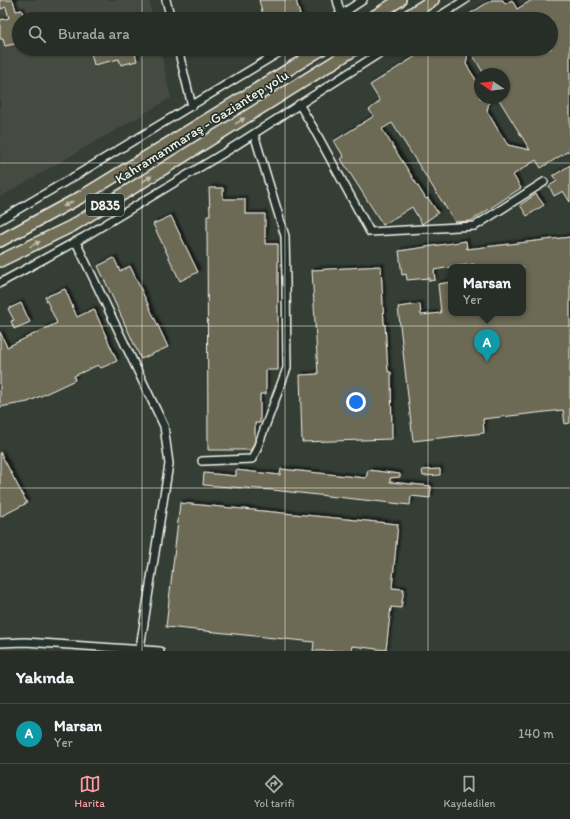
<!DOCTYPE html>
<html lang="tr">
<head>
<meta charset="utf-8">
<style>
	:root { --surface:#272e28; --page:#2f3630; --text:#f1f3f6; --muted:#a4a8a8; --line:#434a45; --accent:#ff9aa2 }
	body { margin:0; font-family:Itim,sans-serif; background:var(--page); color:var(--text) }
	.compass { position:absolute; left:474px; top:68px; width:36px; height:36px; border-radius:50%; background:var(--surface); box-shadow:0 1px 3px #0004; rotate:283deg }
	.you { position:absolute; left:356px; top:402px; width:14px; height:14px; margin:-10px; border:3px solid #fff; border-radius:50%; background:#1a73e8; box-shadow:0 0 0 6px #1a73e833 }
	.badge { display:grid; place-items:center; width:26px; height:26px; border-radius:50%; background:var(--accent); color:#fff; font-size:13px; font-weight:700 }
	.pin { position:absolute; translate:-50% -33px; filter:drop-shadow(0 1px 2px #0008) }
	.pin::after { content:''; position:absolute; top:21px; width:14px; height:12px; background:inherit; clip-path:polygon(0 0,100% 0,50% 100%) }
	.popup { position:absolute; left:448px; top:264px; width:78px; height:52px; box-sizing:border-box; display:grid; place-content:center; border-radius:8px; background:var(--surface); filter:drop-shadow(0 1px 3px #0005); font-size:13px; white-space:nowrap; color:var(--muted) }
	.popup b { font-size:15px; color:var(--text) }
	.popup::after { content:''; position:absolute; left:50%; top:100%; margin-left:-8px; border:8px solid transparent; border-top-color:var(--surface) }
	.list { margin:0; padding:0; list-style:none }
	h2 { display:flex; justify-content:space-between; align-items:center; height:52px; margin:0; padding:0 16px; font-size:17px }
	h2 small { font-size:13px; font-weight:400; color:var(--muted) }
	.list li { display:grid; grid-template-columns:26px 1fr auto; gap:12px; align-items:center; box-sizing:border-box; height:60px; padding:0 16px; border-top:1px solid var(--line) }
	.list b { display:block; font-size:15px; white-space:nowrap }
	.list p { margin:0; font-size:13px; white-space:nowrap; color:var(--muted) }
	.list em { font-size:13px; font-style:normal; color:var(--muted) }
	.icon { flex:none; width:22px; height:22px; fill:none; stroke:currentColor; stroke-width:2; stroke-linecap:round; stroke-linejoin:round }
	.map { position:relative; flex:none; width:570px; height:651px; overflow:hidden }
	.search { position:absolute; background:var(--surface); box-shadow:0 1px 3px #0004; left:12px; right:12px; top:12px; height:44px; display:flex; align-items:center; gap:10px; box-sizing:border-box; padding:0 14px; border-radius:22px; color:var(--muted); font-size:15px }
	.sheet { height:112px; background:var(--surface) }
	nav { display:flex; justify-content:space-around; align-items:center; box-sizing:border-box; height:56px; border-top:1px solid var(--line); background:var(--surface); font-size:11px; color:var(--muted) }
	nav a { display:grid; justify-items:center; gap:2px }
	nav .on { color:var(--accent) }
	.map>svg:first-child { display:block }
	.built { fill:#454b3f }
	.building { fill:#6c6955; stroke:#f4f1e8; fill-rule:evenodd; filter:url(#shadow) }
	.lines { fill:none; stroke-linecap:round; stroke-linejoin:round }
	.minor-casing { stroke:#f4f1e8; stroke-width:10 }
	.highway-casing { stroke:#f4f1e8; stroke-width:14 }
	.minor { stroke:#26332d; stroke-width:7 }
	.highway { stroke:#716e59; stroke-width:11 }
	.oneway { fill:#c0bdaf }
	.grid { fill:none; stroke:#f4f1e8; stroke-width:1; stroke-opacity:0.55 }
	.labels { text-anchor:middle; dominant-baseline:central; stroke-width:3.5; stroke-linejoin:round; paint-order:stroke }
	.shield { fill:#26332d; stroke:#b6b8b0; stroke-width:1 }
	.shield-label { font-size:13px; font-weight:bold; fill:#f4f1e8 }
	.street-label { font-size:14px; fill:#f4f1e8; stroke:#26332d }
</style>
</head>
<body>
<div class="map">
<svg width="570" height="651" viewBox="0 0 570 651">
	<defs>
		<filter id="shadow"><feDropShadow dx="2.5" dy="-2.5" stdDeviation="1" flood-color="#0009"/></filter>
	</defs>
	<rect width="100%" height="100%" fill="#343e35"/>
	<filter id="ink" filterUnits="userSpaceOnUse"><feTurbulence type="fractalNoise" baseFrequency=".025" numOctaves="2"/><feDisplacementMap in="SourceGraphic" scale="8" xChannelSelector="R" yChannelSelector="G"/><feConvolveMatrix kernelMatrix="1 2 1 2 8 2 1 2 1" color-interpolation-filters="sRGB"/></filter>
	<g filter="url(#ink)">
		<polygon class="built" points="0,0 149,0 153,19 19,19 19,49 160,49 171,98 0,197"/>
		<g class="building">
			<polygon points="0,0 13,0 16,11 22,10 24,19 19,19 19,43 5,46 3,39 0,39 0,20 9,18 6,7 1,9"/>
			<polygon points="259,0 296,0 301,19 264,19"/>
			<path d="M492,0H503L505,4L512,0L517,9L532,0H570V150L541,168L536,160L513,175L521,188L471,221L455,222L392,123L382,129L426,199L428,198L438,213L422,224L412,207L383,225L341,159L344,157L334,141L374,116L369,110L380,101L370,85L427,49H551V19H461ZM469,49L484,74H504V98H498L530,150L508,145L498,130L487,111L490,98H480V86L466,64Z"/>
			<polygon points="90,49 134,49 137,61 121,65 119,59 94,65"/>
			<polygon points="570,165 570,202 563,191 554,196 549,186 557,181 553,176"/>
			<polygon points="209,188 223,188 223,199 245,199 245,214 265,214 265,244 278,244 278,370 266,370 266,394 260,394 260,423 255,423 255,441 251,450 208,450 207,215 210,215"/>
			<polygon points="536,194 544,205 527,216 520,205"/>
			<polygon points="171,216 198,272 180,281 153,224"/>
			<polygon points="570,237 570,423 565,424 563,410 483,419 484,433 413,441 398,307 420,304 421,315 441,313 438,284 451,282 451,313 523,313 523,267 474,267 474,264 451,267 434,270 435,280 429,281 429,278 407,280 406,274 402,275 399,251 466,241 467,249"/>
			<polygon points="114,258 120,271 130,266 168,347 141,359 98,266"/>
			<polygon points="381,266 384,324 385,324 388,372 391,372 392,439 302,442 300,375 318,374 312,270"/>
			<polygon points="65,289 77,317 94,309 117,361 101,368 98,365 74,376 75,380 28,402 0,407 0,332 7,347 57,323 45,297"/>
			<polygon points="21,303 30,322 14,329 11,321 14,320 8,309"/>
			<polygon points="0,452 27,503 0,517"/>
			<polygon points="281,469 366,478 368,470 400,474 400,477 390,478 390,482 431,486 430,498 411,496 410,505 272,490 203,485 204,473 236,476 236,470 280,475"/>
			<polygon points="440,469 440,475 423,476 422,470"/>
			<polygon points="180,503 398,524 392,588 404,589 401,608 391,607 386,650 352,646 351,651 313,651 314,642 166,627"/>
		</g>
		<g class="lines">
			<defs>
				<g id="minor">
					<polyline points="166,0 171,19"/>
					<polyline points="337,0 341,15"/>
					<polyline points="334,19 363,0"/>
					<polyline points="435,19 465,0"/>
					<polyline points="178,49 192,106"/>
					<polyline points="299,104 314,129 370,232 475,226 544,182"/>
					<polyline points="0,220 80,173 285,49"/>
					<polyline points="76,242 164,426 169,464 140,648"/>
					<polyline points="0,283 84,237 227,151 386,49"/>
					<polyline points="202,461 252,459 256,451 287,368 286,282 285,236 254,134"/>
					<polyline points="0,643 25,642 160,651"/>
				</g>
				<g id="highway">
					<polyline points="370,19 400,0"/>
					<polyline points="403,19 433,0"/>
					<polyline points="0,241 81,197 322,49"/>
					<polyline points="0,261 72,226 355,49"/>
				</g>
			</defs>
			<use href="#minor" class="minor-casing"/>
			<use href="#highway" class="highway-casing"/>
			<use href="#minor" class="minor"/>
			<use href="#highway" class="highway"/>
		</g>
		<defs><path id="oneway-solid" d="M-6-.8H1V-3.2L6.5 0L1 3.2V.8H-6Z"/></defs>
		<g class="oneway">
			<use href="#oneway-solid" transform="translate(240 121) rotate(-32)"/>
			<use href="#oneway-solid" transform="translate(147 179) rotate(-32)"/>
			<use href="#oneway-solid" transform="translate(68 204) rotate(152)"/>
			<use href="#oneway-solid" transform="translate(35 244) rotate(-27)"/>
		</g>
	</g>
	<path class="grid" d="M142,0V19M285,0V19M428,0V19M142,49V651M285,49V651M428,49V651M0,163H570M0,326H570M0,488H570"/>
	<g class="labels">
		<rect class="shield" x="86" y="194" width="38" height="22" rx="3"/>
		<g class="shield-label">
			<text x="105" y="205">D835</text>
		</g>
		<g class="street-label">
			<text transform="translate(202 127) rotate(-32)">Kahramanmaraş - Gaziantep yolu</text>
		</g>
	</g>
</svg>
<svg class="compass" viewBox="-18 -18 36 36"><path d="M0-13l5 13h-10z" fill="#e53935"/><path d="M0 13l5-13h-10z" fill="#a4a8a8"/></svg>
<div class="you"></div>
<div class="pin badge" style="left:487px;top:362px;background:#0f9aa8">A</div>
<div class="popup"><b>Marsan</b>Yer</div>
<div class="search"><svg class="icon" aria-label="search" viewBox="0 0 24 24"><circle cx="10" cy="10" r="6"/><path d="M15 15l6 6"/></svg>Burada ara</div>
</div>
<section class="sheet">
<h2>Yakında<small></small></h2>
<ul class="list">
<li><span class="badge" style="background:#0f9aa8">A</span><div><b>Marsan</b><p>Yer</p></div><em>140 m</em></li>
</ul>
</section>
<nav>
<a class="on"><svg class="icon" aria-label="map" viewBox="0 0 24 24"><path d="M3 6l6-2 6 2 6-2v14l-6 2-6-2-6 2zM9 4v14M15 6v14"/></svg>Harita</a>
<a><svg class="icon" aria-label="directions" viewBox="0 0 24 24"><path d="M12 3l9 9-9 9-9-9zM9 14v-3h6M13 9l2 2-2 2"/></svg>Yol tarifi</a>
<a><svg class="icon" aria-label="saved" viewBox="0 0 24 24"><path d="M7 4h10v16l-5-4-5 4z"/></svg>Kaydedilen</a>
</nav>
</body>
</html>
